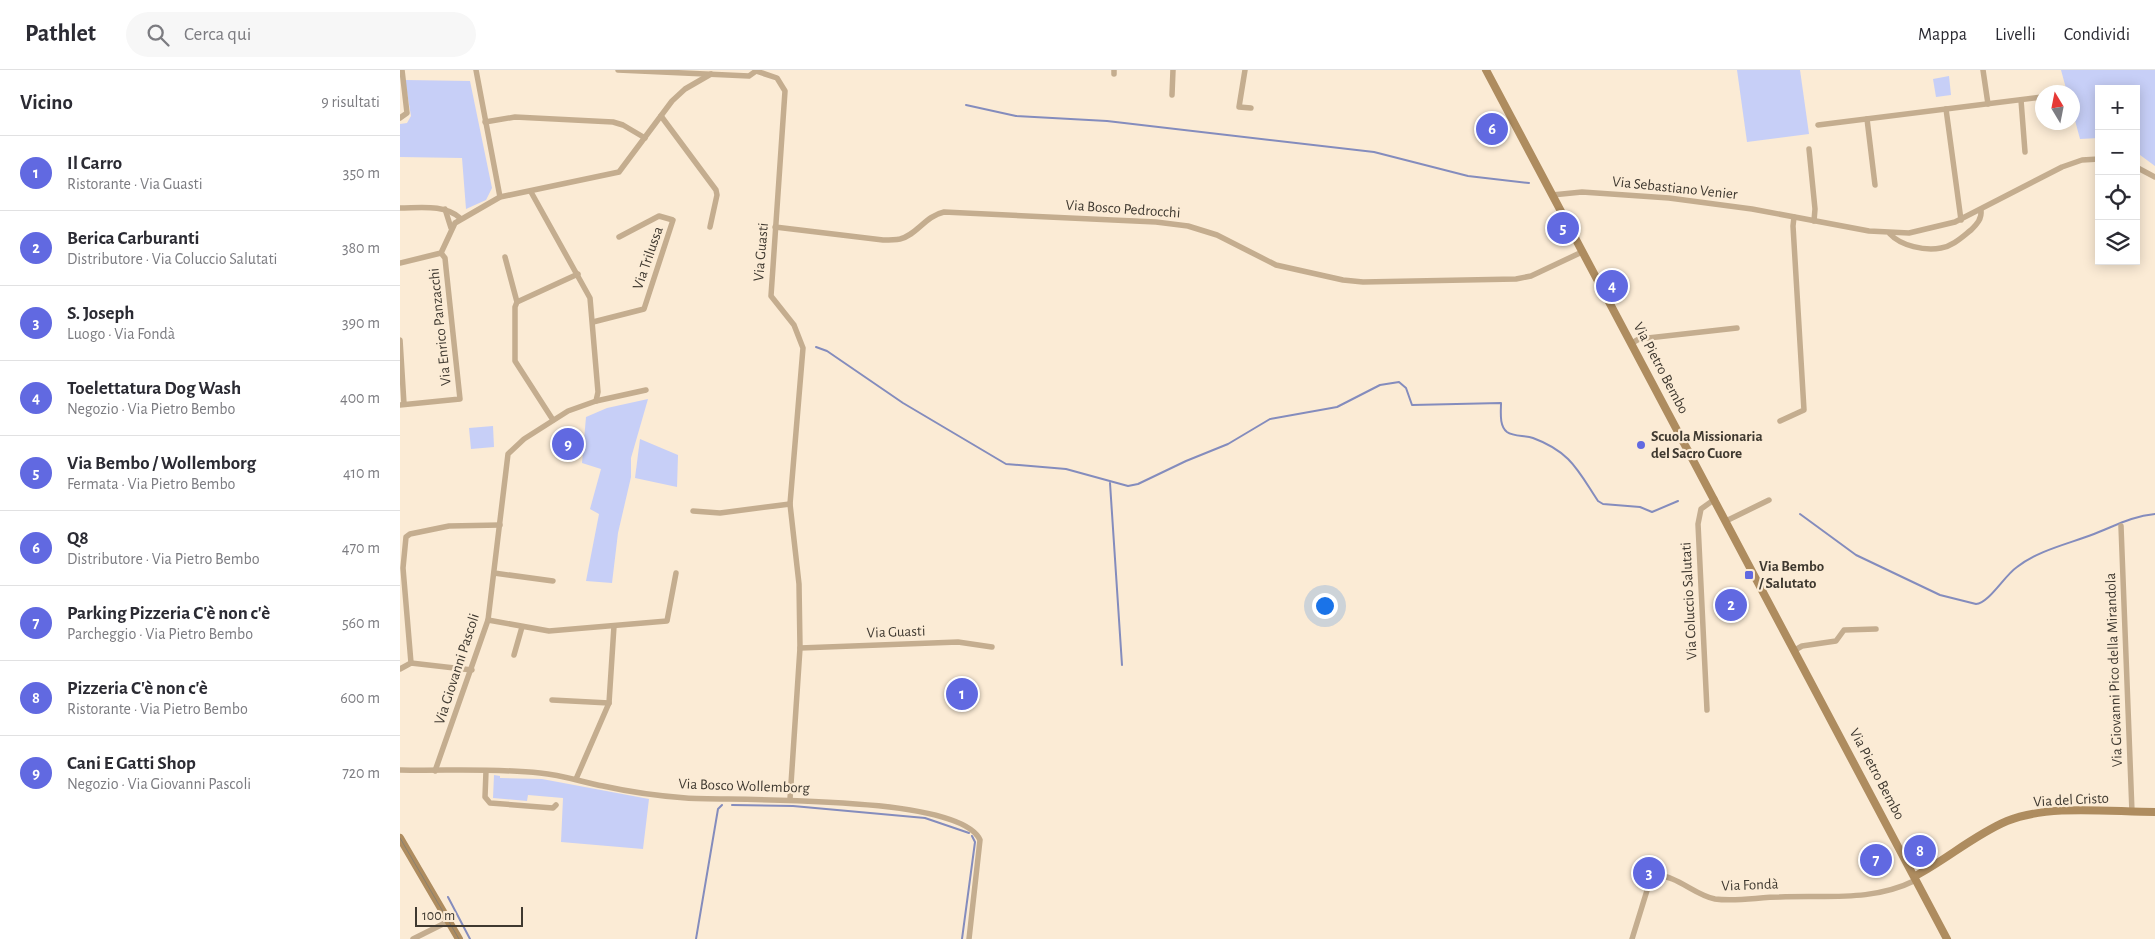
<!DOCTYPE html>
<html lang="it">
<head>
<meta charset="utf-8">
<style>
	:root { --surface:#fff; --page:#f7f7f7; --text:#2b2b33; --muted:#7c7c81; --line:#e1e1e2; --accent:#6169e1 }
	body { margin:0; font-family:"Alegreya Sans",sans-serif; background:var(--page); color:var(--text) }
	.controls { position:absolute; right:15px; top:15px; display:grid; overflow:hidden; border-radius:0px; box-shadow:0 2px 12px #0003 }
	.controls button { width:45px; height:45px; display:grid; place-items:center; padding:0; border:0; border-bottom:1px solid var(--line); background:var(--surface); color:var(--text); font:25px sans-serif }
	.compass { position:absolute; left:1635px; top:15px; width:45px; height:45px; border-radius:50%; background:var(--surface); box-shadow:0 2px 12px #0003; rotate:350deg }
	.scale { position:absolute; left:15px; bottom:12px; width:108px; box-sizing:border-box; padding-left:5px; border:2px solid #3f3930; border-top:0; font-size:14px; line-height:18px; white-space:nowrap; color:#3f3930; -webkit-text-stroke:4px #fbebd5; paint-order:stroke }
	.you { position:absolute; left:924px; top:535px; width:18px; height:18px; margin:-12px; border:4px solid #fff; border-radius:50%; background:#1a73e8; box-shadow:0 0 0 8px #1a73e833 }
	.badge { display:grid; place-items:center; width:32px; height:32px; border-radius:50%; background:var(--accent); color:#fff; font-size:16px; font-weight:700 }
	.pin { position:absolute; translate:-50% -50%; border:2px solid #fff; box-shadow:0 1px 5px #0006 }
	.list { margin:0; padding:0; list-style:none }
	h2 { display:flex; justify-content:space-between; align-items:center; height:65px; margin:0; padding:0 20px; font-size:21px }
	h2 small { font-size:16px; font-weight:400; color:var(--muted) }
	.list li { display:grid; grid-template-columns:32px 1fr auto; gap:15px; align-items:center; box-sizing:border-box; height:75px; padding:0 20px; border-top:1px solid var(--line) }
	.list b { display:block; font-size:19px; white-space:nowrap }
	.list p { margin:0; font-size:16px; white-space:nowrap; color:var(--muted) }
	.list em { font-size:16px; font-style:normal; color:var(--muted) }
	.icon { flex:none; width:28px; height:28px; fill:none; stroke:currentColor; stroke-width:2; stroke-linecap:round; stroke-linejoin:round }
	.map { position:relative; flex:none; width:1755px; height:869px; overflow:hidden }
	header { display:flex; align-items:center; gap:30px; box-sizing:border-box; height:70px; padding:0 25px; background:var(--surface); border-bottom:1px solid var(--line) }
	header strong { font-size:24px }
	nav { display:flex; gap:28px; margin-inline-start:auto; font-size:18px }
	.search { width:350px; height:45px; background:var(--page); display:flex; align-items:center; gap:12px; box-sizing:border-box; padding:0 18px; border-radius:28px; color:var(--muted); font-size:19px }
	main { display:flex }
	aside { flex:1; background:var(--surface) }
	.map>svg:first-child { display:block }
	.green { fill:#c7cff7 }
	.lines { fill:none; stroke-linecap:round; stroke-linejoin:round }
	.stream { stroke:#848cbd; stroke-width:2 }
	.street { stroke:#c4ad8f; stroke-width:5.5 }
	.secondary { stroke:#ae8c5f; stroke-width:8 }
	.tram { stroke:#898071; stroke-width:1 }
	.poi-dot { fill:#6169e1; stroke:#fbebd5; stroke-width:2 }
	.labels { text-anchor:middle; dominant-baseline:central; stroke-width:4.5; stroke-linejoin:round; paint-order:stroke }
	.street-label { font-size:15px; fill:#3f3930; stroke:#fbebd5 }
	.poi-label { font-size:15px; font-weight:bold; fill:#3f3930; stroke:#fbebd5; text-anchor:start }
</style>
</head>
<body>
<header>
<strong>Pathlet</strong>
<div class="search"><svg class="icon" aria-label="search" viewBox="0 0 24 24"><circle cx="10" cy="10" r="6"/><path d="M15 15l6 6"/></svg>Cerca qui</div>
<nav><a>Mappa</a><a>Livelli</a><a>Condividi</a></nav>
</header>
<main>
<aside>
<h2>Vicino<small>9 risultati</small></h2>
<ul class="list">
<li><span class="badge">1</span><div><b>Il Carro</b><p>Ristorante · Via Guasti</p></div><em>350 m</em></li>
<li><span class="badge">2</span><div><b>Berica Carburanti</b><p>Distributore · Via Coluccio Salutati</p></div><em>380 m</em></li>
<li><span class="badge">3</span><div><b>S. Joseph</b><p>Luogo · Via Fondà</p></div><em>390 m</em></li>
<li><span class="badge">4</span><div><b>Toelettatura Dog Wash</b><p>Negozio · Via Pietro Bembo</p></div><em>400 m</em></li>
<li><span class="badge">5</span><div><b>Via Bembo / Wollemborg</b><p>Fermata · Via Pietro Bembo</p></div><em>410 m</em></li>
<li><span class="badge">6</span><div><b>Q8</b><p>Distributore · Via Pietro Bembo</p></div><em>470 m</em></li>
<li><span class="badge">7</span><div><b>Parking Pizzeria C'è non c'è</b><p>Parcheggio · Via Pietro Bembo</p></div><em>560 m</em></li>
<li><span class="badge">8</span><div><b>Pizzeria C'è non c'è</b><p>Ristorante · Via Pietro Bembo</p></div><em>600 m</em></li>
<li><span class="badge">9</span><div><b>Cani E Gatti Shop</b><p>Negozio · Via Giovanni Pascoli</p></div><em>720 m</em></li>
</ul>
</aside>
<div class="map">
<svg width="1755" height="869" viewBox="0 0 1755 869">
	<rect width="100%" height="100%" fill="#fbebd5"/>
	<g class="green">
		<polygon points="1337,0 1400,0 1409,64 1347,72"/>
		<polygon points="1661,0 1755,0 1755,96 1736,82 1736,19 1699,19 1699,68 1680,69 1673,43 1672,22 1667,22"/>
		<polygon points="1549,6 1551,25 1536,27 1533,9"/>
		<polygon points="5,10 70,11 92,118 86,130 66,139 62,88 0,87 0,54 7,53 11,46"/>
		<polygon points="248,329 231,388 231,407 218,463 212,513 186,511 199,444 190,439 201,399 182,393 186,347 207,338"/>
		<polygon points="93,356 94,377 71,379 69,358"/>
		<polygon points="240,369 278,385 277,417 235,408"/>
		<polygon points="94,705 100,706 100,708 142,709 249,729 243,779 161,772 163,728 128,725 127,731 93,728"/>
	</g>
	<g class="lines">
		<g class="stream">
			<polyline points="566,35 616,46 707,51 974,82 1068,106 1129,113"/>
			<path d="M416,277L427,281L503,333L606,394L666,399L728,416L738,414L786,391L828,374L870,349L937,337L980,315L999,312L1006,318L1012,335L1101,333C1101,342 1099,356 1107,362C1114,367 1125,365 1133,368C1171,382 1178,401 1198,431L1203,434L1240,437L1252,442L1278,431"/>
			<polyline points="710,413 722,595"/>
			<path d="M1400,444L1456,485L1540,525L1576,534C1589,533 1604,506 1617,497C1639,480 1668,474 1694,464C1715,456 1732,446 1755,444"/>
			<polyline points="332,735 393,736 525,748 569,763"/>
			<polyline points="48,827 70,869"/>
			<polyline points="296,869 318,739 322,735"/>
			<polyline points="562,869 575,772 572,766"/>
		</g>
		<g class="street">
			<polyline points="76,0 100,127"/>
			<polyline points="218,0 349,6 356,1"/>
			<polyline points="845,0 839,37 851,38"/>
			<polyline points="1583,0 1588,34"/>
			<polyline points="356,1 377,8 385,21 371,226 394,255 403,278 390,434 399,514 400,578 390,729"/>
			<polyline points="714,4 714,0"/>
			<polyline points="772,25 773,0"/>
			<polyline points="1621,30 1625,82"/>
			<polyline points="1546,39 1561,150"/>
			<polyline points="261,46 316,120 317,125 310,157"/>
			<polyline points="0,48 7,43 2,0"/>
			<polyline points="1467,49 1475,115"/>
			<polyline points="85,52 115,47 213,52 223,55 245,68"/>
			<polyline points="1418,55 1642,27"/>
			<polyline points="1409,79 1415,139 1414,151"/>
			<polyline points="1736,97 1755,107"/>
			<polyline points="131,122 190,228 198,322 196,331"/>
			<polyline points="1152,125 1182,122 1269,128 1352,139 1469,161 1509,163 1555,152 1662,97 1682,90 1699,89"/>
			<path d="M0,138C20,138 44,134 60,148"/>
			<polyline points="45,139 51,158"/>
			<path d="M375,157L483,170C488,170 495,170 500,169C517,165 525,146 544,142L756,152L788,156L817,165L876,195L943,210L963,212L1116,209L1131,206L1182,182"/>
			<path d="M1490,164C1501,176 1525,181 1541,178C1553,176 1562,167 1571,160C1577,154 1582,149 1581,140"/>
			<polyline points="105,187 117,232"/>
			<polyline points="0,193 41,183 55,153 100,127 219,102 272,31 285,19 311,4"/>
			<polyline points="193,252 244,239 273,150 259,146 219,167"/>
			<polyline points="0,270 4,334"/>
			<polyline points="1232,273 1239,269 1337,258"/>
			<polyline points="0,335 60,329 46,198 45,188 41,183"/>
			<polyline points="153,350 115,291 115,237 117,232 178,204"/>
			<polyline points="1380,351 1404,340 1393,156 1394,147"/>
			<polyline points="293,441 320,443 390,434"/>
			<polyline points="1326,451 1369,430"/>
			<polyline points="1721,456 1732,742"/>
			<polyline points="94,503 153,511"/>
			<polyline points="88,550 149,561 267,551 276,503"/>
			<polyline points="400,578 558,572 592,577"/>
			<polyline points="1395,580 1402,576 1436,571 1444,560 1476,559"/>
			<polyline points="114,585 122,557"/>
			<polyline points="11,593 3,498 6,467 10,464 49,456 100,455"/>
			<polyline points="0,599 11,593 72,600"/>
			<polyline points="152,630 209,633"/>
			<polyline points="1307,640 1298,454 1301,439 1315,429"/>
			<path d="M0,700C46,701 94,698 140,703C162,705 182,712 203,716C230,722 259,726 286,728C336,731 559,724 580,770L569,869"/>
			<polyline points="35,701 88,550 108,384 124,369 168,341 196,331 246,320"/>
			<polyline points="86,701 85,727 90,733 153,738 156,735"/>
			<polyline points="176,709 209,633 214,556"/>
			<polyline points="13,869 49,851"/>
			<path d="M1232,869L1249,814L1255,806C1276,804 1294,825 1315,829C1337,832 1359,827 1380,827C1428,825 1472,832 1516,810"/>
		</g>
		<g class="secondary">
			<polyline points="1086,0 1547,869"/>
			<polyline points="0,768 59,869"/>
			<path d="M1515,806C1546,790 1574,765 1607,751C1649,734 1710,742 1755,742"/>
		</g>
		<polyline class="tram" points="0,768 59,869"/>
	</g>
	<g class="poi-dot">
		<circle cx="1241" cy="375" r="5"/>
		<rect x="1344" y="500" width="10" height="10" rx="2.5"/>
	</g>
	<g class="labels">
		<g class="street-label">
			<text transform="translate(1275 118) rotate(6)">Via Sebastiano Venier</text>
			<text transform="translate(723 139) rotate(4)">Via Bosco Pedrocchi</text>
			<text transform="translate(361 182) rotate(-85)">Via Guasti</text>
			<text transform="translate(248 188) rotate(-71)">Via Trilussa</text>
			<text transform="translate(40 257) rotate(-96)">Via Enrico Panzacchi</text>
			<text transform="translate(1261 298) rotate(62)">Via Pietro Bembo</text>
			<text transform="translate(1289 531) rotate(-93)">Via Coluccio Salutati</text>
			<text transform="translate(496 562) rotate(-2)">Via Guasti</text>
			<text transform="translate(57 599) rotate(-72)">Via Giovanni Pascoli</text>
			<text transform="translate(1714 600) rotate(-92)">Via Giovanni Pico della Mirandola</text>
			<text transform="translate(1477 704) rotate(62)">Via Pietro Bembo</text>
			<text transform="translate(344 716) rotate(2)">Via Bosco Wollemborg</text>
			<text transform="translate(1671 730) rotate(-3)">Via del Cristo</text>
			<text transform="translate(1350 815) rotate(-2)">Via Fondà</text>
		</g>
		<g class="poi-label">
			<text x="1251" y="366">Scuola Missionaria<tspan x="1251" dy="17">del Sacro Cuore</tspan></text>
			<text x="1359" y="496">Via Bembo<tspan x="1359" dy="17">/ Salutato</tspan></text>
		</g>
	</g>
</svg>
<div class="controls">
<button>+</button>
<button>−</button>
<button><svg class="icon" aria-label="locate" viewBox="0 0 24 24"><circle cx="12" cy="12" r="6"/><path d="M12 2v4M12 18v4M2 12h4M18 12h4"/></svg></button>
<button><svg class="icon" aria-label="layers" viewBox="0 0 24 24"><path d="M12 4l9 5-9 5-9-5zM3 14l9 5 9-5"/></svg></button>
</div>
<svg class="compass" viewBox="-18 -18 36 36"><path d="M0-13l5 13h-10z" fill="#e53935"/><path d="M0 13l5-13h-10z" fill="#7c7c81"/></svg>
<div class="scale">100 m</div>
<div class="you"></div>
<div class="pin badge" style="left:562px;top:624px">1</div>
<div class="pin badge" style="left:1331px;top:535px">2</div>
<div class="pin badge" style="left:1249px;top:803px">3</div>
<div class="pin badge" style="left:1212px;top:216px">4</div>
<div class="pin badge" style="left:1163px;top:158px">5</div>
<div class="pin badge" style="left:1092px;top:59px">6</div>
<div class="pin badge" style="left:1476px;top:790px">7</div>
<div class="pin badge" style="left:1520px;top:781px">8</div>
<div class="pin badge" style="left:168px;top:374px">9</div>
</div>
</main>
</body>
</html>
